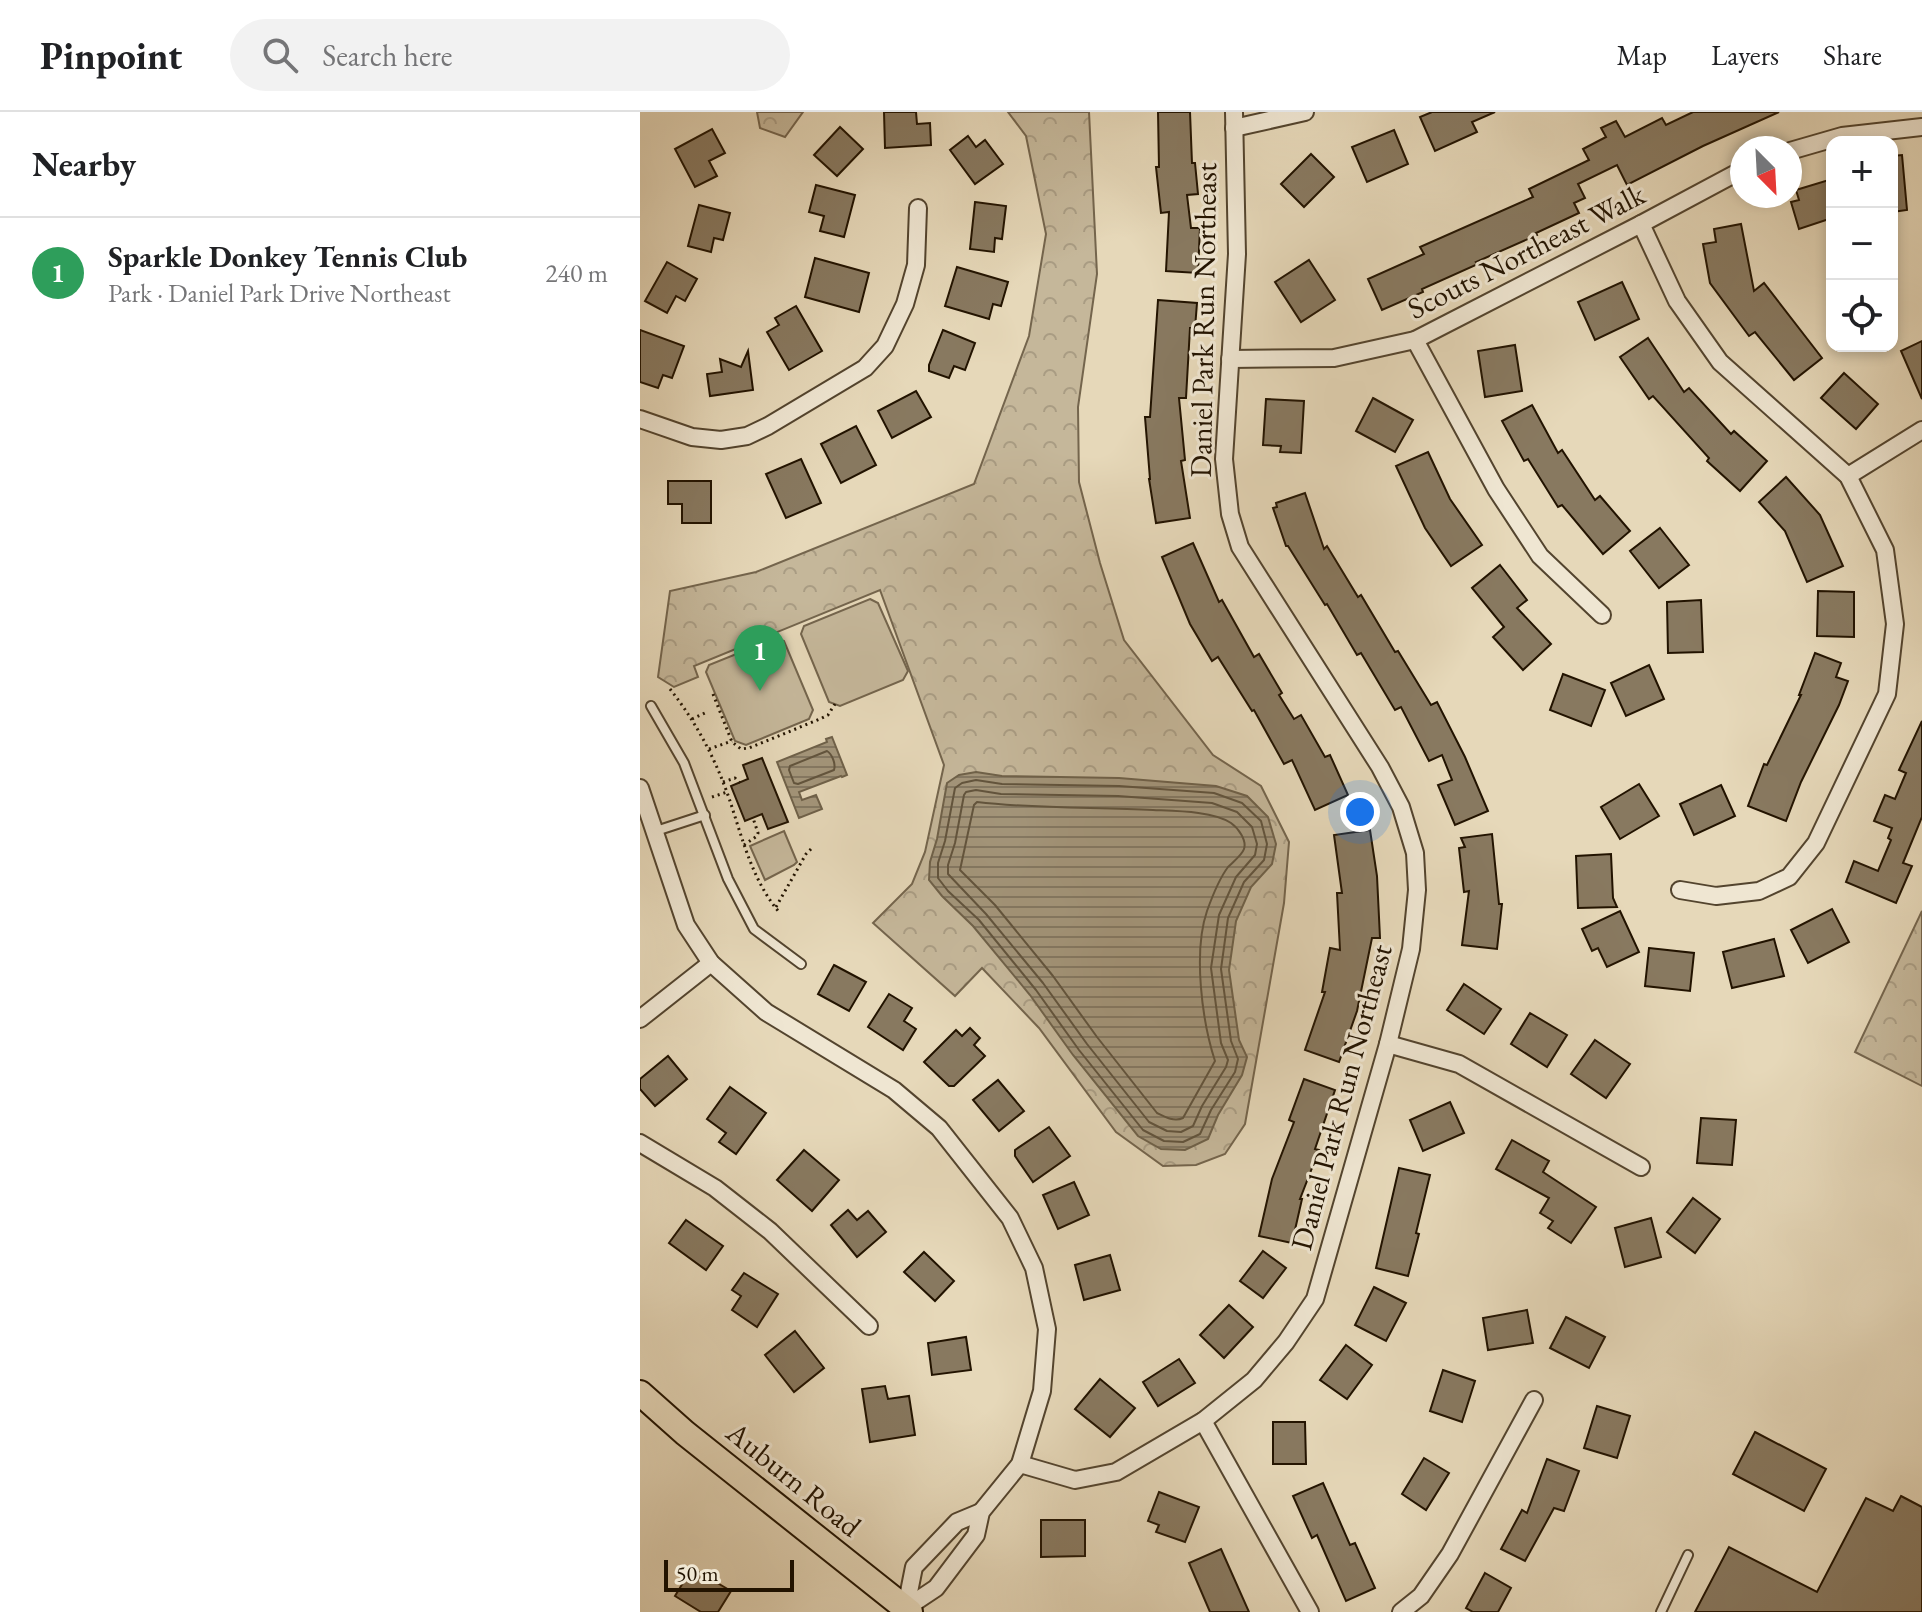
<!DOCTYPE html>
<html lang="en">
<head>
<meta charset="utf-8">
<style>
	:root { --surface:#fff; --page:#f2f2f2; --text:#202124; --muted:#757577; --line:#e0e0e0; --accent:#8f2418 }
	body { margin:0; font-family:"EB Garamond",serif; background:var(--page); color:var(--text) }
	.controls { position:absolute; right:24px; top:24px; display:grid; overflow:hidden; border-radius:16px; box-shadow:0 4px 12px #0003 }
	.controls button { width:72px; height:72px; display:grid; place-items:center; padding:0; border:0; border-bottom:2px solid var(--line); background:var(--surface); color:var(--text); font:40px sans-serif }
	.compass { position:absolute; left:1090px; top:24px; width:72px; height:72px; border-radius:50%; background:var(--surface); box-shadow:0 4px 12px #0003; rotate:156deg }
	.scale { position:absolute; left:24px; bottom:20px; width:130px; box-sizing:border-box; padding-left:8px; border:4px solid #221300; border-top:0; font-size:22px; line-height:28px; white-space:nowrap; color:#221300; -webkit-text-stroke:6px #efe6d2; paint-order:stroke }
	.you { position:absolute; left:720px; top:700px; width:28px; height:28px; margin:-20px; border:6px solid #fff; border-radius:50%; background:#1a73e8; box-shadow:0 0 0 12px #1a73e833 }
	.badge { display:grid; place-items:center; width:52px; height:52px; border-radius:50%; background:var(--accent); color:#fff; font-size:26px; font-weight:700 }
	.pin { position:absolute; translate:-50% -66px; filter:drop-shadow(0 2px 4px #0008) }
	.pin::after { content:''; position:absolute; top:42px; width:28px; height:24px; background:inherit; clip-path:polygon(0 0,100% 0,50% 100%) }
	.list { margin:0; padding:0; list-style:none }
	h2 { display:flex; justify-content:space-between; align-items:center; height:104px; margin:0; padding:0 32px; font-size:34px }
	h2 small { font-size:26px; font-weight:400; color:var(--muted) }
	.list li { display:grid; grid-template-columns:52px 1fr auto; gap:24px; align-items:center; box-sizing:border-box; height:112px; padding:0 32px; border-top:2px solid var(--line) }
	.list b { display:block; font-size:30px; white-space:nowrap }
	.list p { margin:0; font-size:26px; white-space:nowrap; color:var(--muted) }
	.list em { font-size:26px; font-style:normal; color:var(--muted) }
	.icon { flex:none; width:44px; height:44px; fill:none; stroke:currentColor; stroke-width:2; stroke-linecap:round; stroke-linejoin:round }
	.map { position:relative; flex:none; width:1282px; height:1500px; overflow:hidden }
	header { display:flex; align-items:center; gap:48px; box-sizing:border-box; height:112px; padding:0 40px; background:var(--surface); border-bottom:2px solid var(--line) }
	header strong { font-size:38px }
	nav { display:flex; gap:44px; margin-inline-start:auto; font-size:28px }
	.search { width:560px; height:72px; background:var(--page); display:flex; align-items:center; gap:20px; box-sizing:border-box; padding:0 28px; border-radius:44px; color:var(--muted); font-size:30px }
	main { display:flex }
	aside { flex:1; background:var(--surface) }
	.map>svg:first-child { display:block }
	.green { fill:#c5b79a; stroke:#74654d; stroke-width:2 }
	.forest { fill:url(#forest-crowns); stroke:#74654d; stroke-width:2 }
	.water { fill:url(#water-rules); stroke:#6f6149; stroke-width:2 }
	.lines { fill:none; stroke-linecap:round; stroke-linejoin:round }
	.shore { stroke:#62543d; stroke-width:2 }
	.building { fill:#887960; stroke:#221300; stroke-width:2 }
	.service-casing { stroke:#53442e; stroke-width:12 }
	.minor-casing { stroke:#53442e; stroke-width:20 }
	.primary-casing { stroke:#221300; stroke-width:28 }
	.path { stroke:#221300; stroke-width:3; stroke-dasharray:2 4; stroke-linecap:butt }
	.service { stroke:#efe6d2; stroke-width:8 }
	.minor { stroke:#efe6d2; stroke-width:16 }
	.primary { stroke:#e6d8b9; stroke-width:24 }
	.labels { text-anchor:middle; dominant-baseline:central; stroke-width:6; stroke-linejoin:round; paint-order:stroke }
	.street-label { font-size:30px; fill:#221300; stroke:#efe6d2 }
</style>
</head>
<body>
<header>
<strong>Pinpoint</strong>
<div class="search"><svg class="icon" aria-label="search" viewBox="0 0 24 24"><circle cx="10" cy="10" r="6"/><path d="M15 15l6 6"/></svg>Search here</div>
<nav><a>Map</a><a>Layers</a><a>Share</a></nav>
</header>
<main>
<aside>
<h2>Nearby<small></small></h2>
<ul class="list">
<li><span class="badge" style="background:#2e9e5b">1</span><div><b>Sparkle Donkey Tennis Club</b><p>Park · Daniel Park Drive Northeast</p></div><em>240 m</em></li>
</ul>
</aside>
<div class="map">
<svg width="1282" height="1500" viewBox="0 0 1282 1500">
	<defs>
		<pattern id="forest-crowns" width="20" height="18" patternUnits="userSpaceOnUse" patternTransform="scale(2)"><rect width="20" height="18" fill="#c5b79a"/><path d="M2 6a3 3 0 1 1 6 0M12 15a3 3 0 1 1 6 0" fill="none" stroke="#a99c83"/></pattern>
		<pattern id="water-rules" width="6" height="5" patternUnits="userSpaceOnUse" patternTransform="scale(2)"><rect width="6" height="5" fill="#a3957a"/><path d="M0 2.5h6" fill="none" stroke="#847862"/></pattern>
	</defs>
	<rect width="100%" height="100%" fill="#e6d8b9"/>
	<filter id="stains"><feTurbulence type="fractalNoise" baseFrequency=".0025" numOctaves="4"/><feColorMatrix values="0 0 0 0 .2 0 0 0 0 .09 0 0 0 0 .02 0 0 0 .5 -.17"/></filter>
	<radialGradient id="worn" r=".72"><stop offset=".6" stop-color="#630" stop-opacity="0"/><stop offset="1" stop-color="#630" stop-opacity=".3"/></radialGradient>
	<g class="green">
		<polygon points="230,487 238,491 268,559 263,568 200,594 189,590 161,522 164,514"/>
		<polygon points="136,526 144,529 173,598 169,607 106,633 95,629 66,560 69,553"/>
		<polygon points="144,719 157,750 154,753 125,768 110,734"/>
	</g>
	<g class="forest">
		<polygon points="117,0 163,0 145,25 120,16"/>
		<polygon points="368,0 449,0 457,162 438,295 439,370 460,451 484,528 573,643 621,674 649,730 644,791 605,1012 585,1042 556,1053 523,1054 476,1020 399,916 342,856 315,884 233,811 272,772 285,740 304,653 240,478 54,554 58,565 34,575 18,565 30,479 116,460 334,372 389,224 406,122 386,24"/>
		<polygon points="1282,799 1282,974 1215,940"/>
	</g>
	<g class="water">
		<polygon points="192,625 207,663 202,665 201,664 159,680 162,688 176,683 182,697 159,706 137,650 187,630 186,627"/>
		<polygon points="336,660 362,664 479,666 576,674 607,684 628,705 636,732 632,752 611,775 596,809 589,858 599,928 607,945 602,963 578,1003 568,1027 545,1038 521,1037 498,1024 433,943 390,883 333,814 302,784 289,768 290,750 297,727 307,671 319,663"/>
	</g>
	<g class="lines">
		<g class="shore">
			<path d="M187,639C192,642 196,652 194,658L158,672L154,671L149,658L150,654Z"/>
			<polygon points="336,668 362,672 479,674 574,681 602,691 621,709 627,732 624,748 604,770 588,806 581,857 591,929 598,947 595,960 571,998 560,1022 543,1030 524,1029 503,1018 439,938 396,878 339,808 308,779 298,766 298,751 305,729 315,676 322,671"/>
			<polygon points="336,678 361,682 478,684 572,691 597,700 612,715 617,732 615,743 596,765 579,803 571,856 581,931 588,948 586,955 562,994 553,1014 541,1020 527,1019 509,1010 447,932 403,871 346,802 308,762 308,753 315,731 324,683 326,680"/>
			<path d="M337,690C395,697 455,695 513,698C535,699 573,699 591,711C598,716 607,728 604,737C602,743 593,750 588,755C579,767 572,785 567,799C553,840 562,909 575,949L543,1006C534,1010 525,1005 517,1001L457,925L413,864L355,793L320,758L334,693Z"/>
		</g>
	</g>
	<g class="building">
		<polygon points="244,0 276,0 277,12 290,11 291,33 245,36"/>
		<polygon points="518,0 550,0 552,51 555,51 558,82 547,83 551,116 560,116 558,161 526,159 529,100 521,101 516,55 519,55"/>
		<polygon points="792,0 855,0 832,10 837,20 795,39 780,5"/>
		<polygon points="1053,0 1139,0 1063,34 987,73 977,53 938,72 945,86 934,91 939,101 896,121 897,123 836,150 838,152 782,177 783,180 742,198 728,167 784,142 780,135 893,85 889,77 949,48 943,37 966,25 961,16 976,9 985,25 1022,6 1026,13"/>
		<polygon points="200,15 223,37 197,64 174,43"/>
		<polygon points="72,17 85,41 69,49 77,64 55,75 35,37"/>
		<polygon points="754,18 768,52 727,70 712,35"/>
		<polygon points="328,24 336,35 345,28 363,52 335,72 310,38"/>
		<polygon points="671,42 694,65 664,95 641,72"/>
		<polygon points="1262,43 1267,98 1252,100 1252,44"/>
		<polygon points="1192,67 1192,106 1159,117 1151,90 1159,88 1156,78"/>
		<polygon points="176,73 215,83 204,125 180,119 184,104 169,100"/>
		<polygon points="335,90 366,94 362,127 355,126 354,140 330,137"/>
		<polygon points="59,93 90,101 83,128 74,126 71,140 48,134"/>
		<polygon points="1101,112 1114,179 1124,171 1182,246 1154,268 1115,220 1109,224 1070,171 1063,132 1076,130 1074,117"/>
		<polygon points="175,146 229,161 219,200 165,185"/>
		<polygon points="669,148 695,188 661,210 635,170"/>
		<polygon points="27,150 57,167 45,189 36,184 27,201 5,189"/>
		<polygon points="317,155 368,170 361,194 353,192 349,207 305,194"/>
		<polygon points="982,170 999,207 955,228 938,190"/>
		<polygon points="518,188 557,191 555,216 550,216 546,286 539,286 545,348 541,349 550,406 516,411 509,367 510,367 505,305 510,305"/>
		<polygon points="156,194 182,239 149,258 127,220 139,213 135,206"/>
		<polygon points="0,218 44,234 32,266 23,263 18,276 0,270"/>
		<polygon points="303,218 335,231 325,258 314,254 309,266 289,259 289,253"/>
		<polygon points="1008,226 1044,280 1049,276 1091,322 1094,319 1127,349 1100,379 1067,349 1069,346 1013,284 1009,287 980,245"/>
		<polygon points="1282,229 1282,287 1261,239"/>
		<polygon points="875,233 882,279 845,285 838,239"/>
		<polygon points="108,239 113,278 70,284 67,262 82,260 80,247 101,255"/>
		<polygon points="1204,261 1238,292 1216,317 1181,286"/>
		<polygon points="276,279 291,305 252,326 238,299"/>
		<polygon points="733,286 773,308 755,340 716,319"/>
		<polygon points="626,287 664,289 661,341 640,340 641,334 623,333"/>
		<polygon points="892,293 918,341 922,338 955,388 960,384 990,419 963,442 922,393 918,395 888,347 884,349 862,309"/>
		<polygon points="216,314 236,353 201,371 181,332"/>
		<polygon points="788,340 810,387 842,433 811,454 785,416 756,354"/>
		<polygon points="161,347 181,391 146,406 126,362"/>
		<polygon points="1146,365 1180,403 1203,454 1167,470 1145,419 1119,390"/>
		<polygon points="28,369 71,369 71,411 42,411 42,392 28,392"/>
		<polygon points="665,381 684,437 687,434 718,485 721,483 755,540 758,539 791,593 797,590 825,645 848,699 815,713 798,673 812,668 802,643 789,649 761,595 755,598 721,541 717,543 687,492 685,493 648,434 646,434 633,396 637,395 636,391"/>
		<polygon points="1020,416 1049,453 1019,476 990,439"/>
		<polygon points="553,431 579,490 582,488 614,545 619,542 642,581 639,583 654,607 661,603 685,645 690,643 708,683 675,698 652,648 644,652 614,598 612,599 578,545 572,549 550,512 522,445"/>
		<polygon points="860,453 887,488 877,496 911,532 883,558 853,525 864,515 832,476"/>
		<polygon points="1178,479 1214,480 1214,525 1177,524"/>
		<polygon points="1061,488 1063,540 1028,541 1027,490"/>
		<polygon points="1175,541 1201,551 1196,565 1208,569 1199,593 1161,670 1146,709 1108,694 1124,652 1127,653 1161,583 1159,583"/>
		<polygon points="1009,553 1024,587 986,604 971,571"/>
		<polygon points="923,562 965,578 951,614 910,598"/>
		<polygon points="1282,609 1282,705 1263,751 1272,754 1256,791 1206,770 1214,749 1238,759 1251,728 1248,726 1252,716 1234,709 1245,683 1255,687 1266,661 1259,658"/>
		<polygon points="122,646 148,710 128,717 122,702 105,709 91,674 108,667 103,653"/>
		<polygon points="999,672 1019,704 980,727 961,695"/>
		<polygon points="1081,673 1095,704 1054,723 1040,692"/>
		<polygon points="730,718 737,764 740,826 732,826 717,899 699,950 665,938 685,880 682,880 690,836 700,838 697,781 702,781 694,723"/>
		<polygon points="852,722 859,792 862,792 857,837 822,833 829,779 824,780 819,736 825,735 821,726"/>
		<polygon points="971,742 973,786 977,795 938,796 936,744"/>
		<polygon points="1192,797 1209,830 1168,851 1151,818"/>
		<polygon points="980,799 999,840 967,855 958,836 952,839 942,817"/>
		<polygon points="1134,827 1144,864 1092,876 1083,840"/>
		<polygon points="1009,836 1054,841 1050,879 1005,874"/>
		<polygon points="194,853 226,870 209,899 178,882"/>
		<polygon points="824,872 861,897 844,922 807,898"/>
		<polygon points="249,882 272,896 264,909 276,917 263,938 228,915"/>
		<polygon points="890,901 927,923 907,955 871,932"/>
		<polygon points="330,916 340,926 334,933 345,944 314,974 309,974 284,950 316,918 322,924"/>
		<polygon points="955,928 990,952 966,986 931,962"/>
		<polygon points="28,944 47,967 15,994 0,977 0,967"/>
		<polygon points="664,967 695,978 675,1037 679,1038 660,1087 662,1087 652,1131 619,1124 632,1067 654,1010 649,1008"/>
		<polygon points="358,968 384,999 359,1019 333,988"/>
		<polygon points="90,975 126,1001 96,1042 79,1030 86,1021 67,1007"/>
		<polygon points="810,990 824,1021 783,1039 770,1008"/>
		<polygon points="1061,1006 1096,1008 1092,1053 1057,1051"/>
		<polygon points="409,1015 430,1044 393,1070 375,1044 375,1038"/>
		<polygon points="872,1028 909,1049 903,1060 956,1095 931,1131 908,1116 913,1109 900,1101 909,1086 856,1057"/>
		<polygon points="164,1038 199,1068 172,1099 137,1068"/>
		<polygon points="759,1056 790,1063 776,1121 779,1122 768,1164 736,1156"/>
		<polygon points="434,1070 449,1103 418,1117 403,1083"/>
		<polygon points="1053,1086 1080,1107 1055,1141 1027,1120"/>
		<polygon points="208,1098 217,1108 228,1099 246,1120 217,1145 191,1113"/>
		<polygon points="1011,1106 1021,1145 985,1155 975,1116"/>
		<polygon points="46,1108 83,1134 66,1158 29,1131"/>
		<polygon points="623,1139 646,1156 623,1186 600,1169"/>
		<polygon points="284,1140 314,1169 295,1189 264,1160"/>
		<polygon points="470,1143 480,1178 444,1188 435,1153"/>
		<polygon points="104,1161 138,1182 117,1215 92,1198 101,1184 92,1178"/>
		<polygon points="734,1175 766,1191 746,1229 715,1213"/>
		<polygon points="589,1193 613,1215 584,1246 560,1223"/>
		<polygon points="887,1198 893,1231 848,1238 843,1206"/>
		<polygon points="926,1205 965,1225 949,1256 910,1236"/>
		<polygon points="155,1219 184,1256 154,1280 125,1243"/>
		<polygon points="326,1225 331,1258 292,1263 288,1231"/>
		<polygon points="706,1233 732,1253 707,1287 680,1268"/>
		<polygon points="539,1247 555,1271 518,1294 503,1270"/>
		<polygon points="803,1258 835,1269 822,1310 790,1299"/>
		<polygon points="460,1267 495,1296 470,1325 435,1297"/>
		<polygon points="245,1274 248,1287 269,1284 275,1323 230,1330 222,1277"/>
		<polygon points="957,1294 990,1304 977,1346 944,1336"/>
		<polygon points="633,1310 665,1310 666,1352 633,1352"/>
		<polygon points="1115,1320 1186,1357 1164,1399 1093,1362"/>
		<polygon points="784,1346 809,1361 786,1398 762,1382"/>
		<polygon points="907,1347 939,1359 924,1399 914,1396 885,1449 861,1437 882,1398 887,1401"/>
		<polygon points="683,1371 710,1433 715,1431 735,1476 706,1489 677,1423 672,1426 653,1384"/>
		<polygon points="519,1380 559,1395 545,1430 516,1420 519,1413 508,1409"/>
		<polygon points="1261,1384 1282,1395 1282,1500 1055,1500 1089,1435 1177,1480 1226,1386 1253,1399"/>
		<polygon points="401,1408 445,1408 445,1444 401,1445"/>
		<polygon points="581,1437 609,1500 570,1500 549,1451"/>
		<polygon points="52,1456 91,1479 78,1500 61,1500 35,1484"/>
		<polygon points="845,1461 871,1476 858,1500 833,1500 826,1496"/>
	</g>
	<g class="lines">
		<defs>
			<g id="service">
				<polyline points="11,594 44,651 88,767 114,817 161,852"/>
				<polyline points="16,719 65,703"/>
				<polyline points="1021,1500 1048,1443"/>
			</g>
			<g id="minor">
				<polyline points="594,16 665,0"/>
				<polyline points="1150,39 1202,24 1282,15"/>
				<polyline points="1001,112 1037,189 1080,250 1208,364 1245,438 1255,512 1247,582 1176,731 1149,765 1119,779 1076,784 1040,778"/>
				<polyline points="775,228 856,377 900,444 962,503"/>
				<polyline points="590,247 694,246 775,228 1001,112 1102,58"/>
				<polyline points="0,307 52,325 81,328 107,324 128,314 225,256 245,234 265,192 276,153 278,96"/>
				<polyline points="1208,364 1282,318"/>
				<polyline points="0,676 46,813 71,851 126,900 254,978 299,1016 370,1106 394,1156 407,1217 402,1279 380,1352 341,1400 336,1423 296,1476 260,1500"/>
				<polyline points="0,907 71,851"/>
				<polyline points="748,932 819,952 1001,1055"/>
				<polyline points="0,1031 75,1076 130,1119 229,1214"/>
				<polyline points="563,1309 670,1500"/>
				<polyline points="380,1352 435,1368 476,1360 563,1309 614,1268 646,1230 675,1187 748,932 771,837 777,778 775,741 761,695 740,655 600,435 590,402 584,347 597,142 594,0"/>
				<polyline points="265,1500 274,1455 317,1410 341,1400"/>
				<polyline points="761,1500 781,1484 810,1442 894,1288"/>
			</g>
			<polyline id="primary" points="0,1281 45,1321 270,1500"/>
		</defs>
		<use href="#service" class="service-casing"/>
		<use href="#minor" class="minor-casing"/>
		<use href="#primary" class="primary-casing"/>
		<g class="path">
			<path d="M30,577C56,610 75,646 89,686C102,725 112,768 139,800"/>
			<polyline points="73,582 92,630 101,637 109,636 180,607 188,603 195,592"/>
			<polyline points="52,607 67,600"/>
			<polyline points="69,637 92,629"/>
			<polyline points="83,670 95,666 100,671"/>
			<polyline points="72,685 87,680"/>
			<polyline points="104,733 117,724 118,721 113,706"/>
			<polyline points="136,795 166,742 171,737"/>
		</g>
		<use href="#service" class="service"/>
		<use href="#minor" class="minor"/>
		<use href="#primary" class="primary"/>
	</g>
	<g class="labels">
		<g class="street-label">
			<text transform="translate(886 139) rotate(-27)">Scouts Northeast Walk</text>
			<text transform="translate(563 208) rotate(-89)">Daniel Park Run Northeast</text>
			<text transform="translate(701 985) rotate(-75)">Daniel Park Run Northeast</text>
			<text transform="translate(154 1367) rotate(39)">Auburn Road</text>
		</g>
	</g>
	<rect width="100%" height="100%" filter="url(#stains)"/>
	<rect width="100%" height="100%" fill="url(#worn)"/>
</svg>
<div class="controls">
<button>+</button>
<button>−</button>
<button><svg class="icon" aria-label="locate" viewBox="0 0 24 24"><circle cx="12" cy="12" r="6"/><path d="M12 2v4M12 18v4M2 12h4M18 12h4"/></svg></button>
</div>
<svg class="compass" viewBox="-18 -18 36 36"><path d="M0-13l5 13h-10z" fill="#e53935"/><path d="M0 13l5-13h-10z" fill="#757577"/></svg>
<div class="scale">50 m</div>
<div class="you"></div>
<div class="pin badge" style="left:120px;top:579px;background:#2e9e5b">1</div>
</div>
</main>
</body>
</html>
